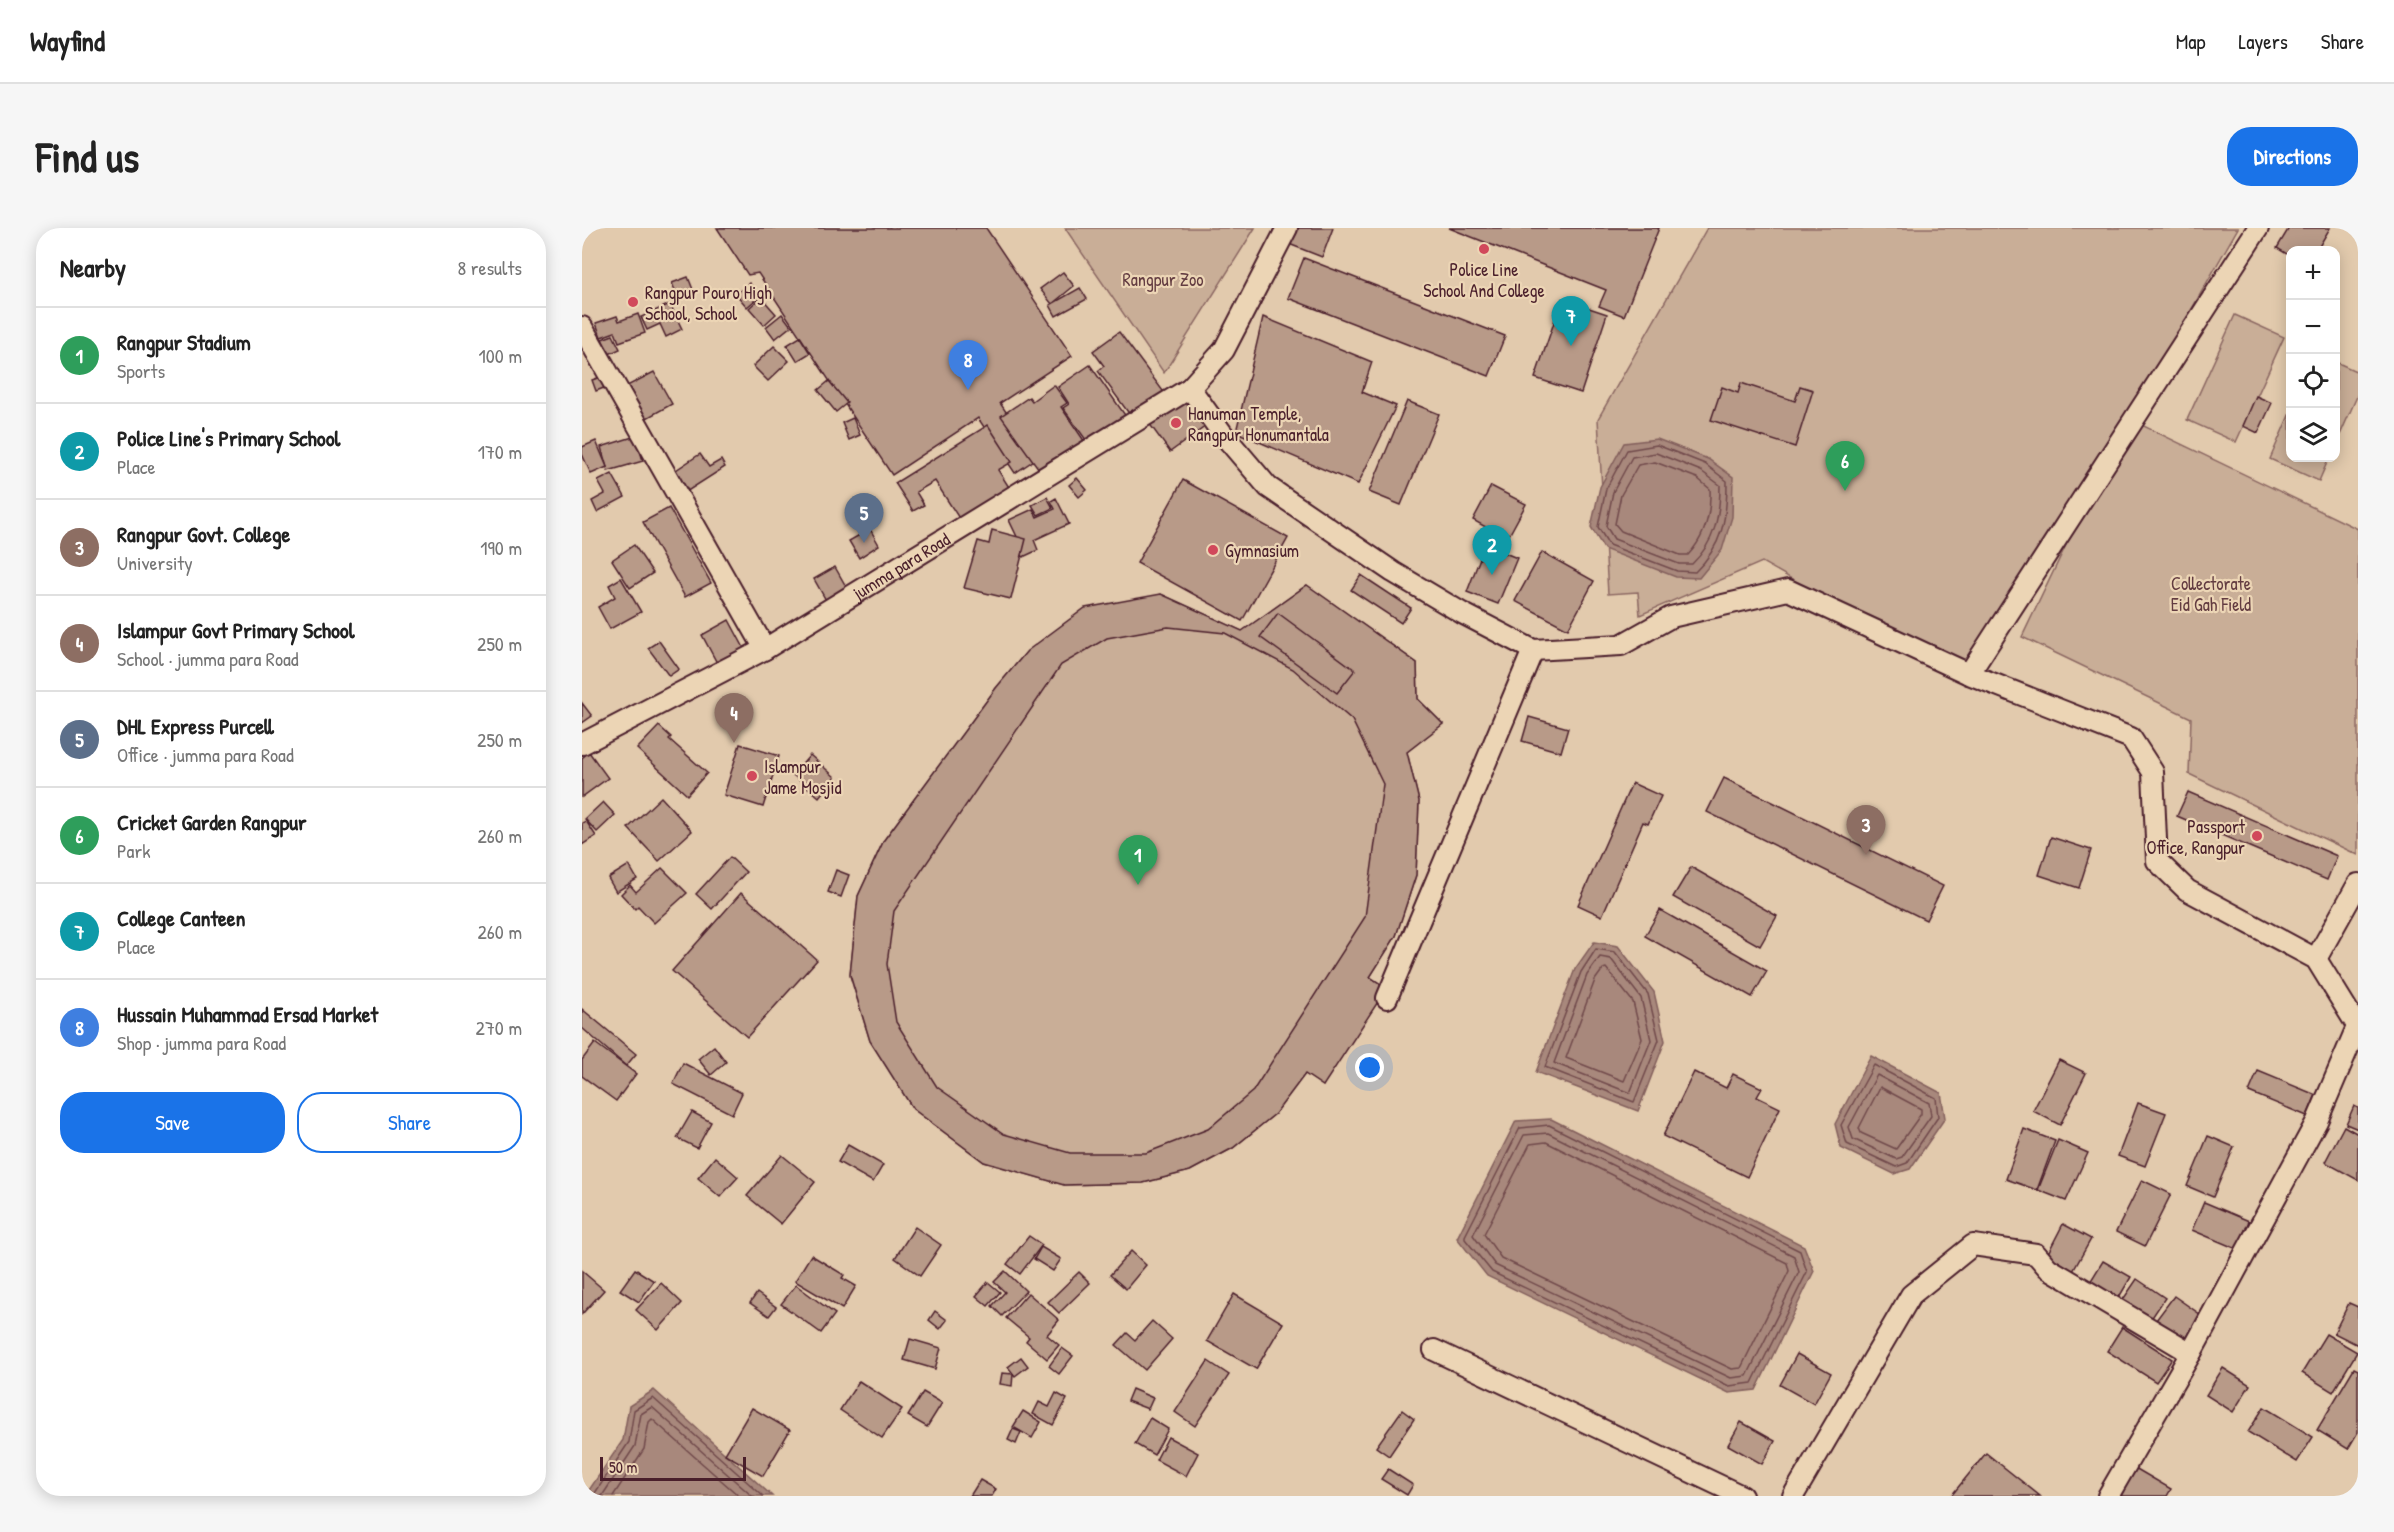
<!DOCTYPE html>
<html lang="en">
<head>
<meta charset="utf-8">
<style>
	:root { --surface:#fff; --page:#f6f6f6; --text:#222; --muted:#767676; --line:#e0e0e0; --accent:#1a73e8 }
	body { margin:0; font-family:"Patrick Hand",sans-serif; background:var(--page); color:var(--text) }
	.controls { position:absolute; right:18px; top:18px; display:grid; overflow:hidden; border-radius:12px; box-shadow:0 3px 15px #0003 }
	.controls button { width:54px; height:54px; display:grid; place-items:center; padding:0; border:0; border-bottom:2px solid var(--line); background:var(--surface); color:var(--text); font:30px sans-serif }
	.scale { position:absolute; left:18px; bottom:15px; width:146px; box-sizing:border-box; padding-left:6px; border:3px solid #4a1f2b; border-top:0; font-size:16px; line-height:21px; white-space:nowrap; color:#4a1f2b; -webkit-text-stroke:4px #ecd5b5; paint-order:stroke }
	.you { position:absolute; left:788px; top:840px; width:21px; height:21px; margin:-15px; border:4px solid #fff; border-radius:50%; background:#1a73e8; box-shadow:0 0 0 9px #1a73e833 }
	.badge { display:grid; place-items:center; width:39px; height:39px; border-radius:50%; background:var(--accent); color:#fff; font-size:20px; font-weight:700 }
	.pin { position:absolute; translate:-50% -50px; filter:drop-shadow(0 2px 3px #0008) }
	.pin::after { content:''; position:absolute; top:32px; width:21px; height:18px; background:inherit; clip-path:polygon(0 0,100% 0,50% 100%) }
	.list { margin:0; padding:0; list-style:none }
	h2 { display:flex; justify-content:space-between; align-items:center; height:78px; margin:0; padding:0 24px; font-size:26px }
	h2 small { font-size:20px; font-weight:400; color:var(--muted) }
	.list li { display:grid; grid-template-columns:39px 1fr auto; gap:18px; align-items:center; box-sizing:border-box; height:96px; padding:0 24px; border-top:2px solid var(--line) }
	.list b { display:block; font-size:22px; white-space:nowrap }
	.list p { margin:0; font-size:20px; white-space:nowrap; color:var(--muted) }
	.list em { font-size:20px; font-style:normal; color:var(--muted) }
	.actions { display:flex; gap:12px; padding:18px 24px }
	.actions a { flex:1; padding:14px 0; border:2px solid var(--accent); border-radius:24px; text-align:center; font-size:21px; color:var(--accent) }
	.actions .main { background:var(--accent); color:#fff }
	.icon { flex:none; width:33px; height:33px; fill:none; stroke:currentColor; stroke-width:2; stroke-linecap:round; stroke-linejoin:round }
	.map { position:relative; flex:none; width:1776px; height:1268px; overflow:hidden; border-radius:24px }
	header { display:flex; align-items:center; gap:36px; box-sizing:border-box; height:84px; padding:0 30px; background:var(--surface); border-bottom:2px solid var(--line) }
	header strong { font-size:28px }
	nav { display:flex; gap:33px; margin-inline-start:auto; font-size:21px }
	.intro { display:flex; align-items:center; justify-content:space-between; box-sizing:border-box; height:144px; padding:0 36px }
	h1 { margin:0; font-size:42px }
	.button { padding:15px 27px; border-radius:24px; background:var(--accent); color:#fff; font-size:21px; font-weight:700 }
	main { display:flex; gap:36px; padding:0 36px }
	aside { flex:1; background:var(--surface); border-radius:24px; box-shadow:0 3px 15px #0003 }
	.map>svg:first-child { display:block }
	.green { fill:#c9ae97; stroke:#8a6661; stroke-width:1.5 }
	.water { fill:#a8887b; stroke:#825e5b; stroke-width:1.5 }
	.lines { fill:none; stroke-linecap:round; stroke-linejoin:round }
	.shore { stroke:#70494b; stroke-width:1.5 }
	.building { fill:#b89a88; stroke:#4a1f2b; stroke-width:1.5; fill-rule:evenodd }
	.minor-casing { stroke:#4a1f2b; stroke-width:24 }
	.minor { stroke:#ecd5b5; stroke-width:20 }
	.poi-dot { fill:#d1495b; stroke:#ecd5b5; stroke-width:2 }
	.labels { text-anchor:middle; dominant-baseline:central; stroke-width:4.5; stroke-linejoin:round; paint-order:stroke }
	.poi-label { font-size:18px; fill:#4a1f2b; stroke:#ecd5b5; text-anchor:start }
	.park-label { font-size:18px; fill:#633c41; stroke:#ecd5b5 }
	.street-label { font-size:18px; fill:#4a1f2b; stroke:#ecd5b5 }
</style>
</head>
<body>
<header>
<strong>Wayfind</strong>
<nav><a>Map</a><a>Layers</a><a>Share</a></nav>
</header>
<div class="intro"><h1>Find us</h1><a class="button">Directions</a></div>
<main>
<aside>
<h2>Nearby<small>8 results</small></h2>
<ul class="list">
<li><span class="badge" style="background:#2e9e5b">1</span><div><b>Rangpur Stadium</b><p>Sports</p></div><em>100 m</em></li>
<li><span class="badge" style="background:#0f9aa8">2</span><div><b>Police Line's Primary School</b><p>Place</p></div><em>170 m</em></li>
<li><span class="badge" style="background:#8d6e63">3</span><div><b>Rangpur Govt. College</b><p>University</p></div><em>190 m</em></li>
<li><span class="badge" style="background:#8d6e63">4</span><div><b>Islampur Govt Primary School</b><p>School · jumma para Road</p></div><em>250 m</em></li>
<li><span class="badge" style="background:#5c6f8a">5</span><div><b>DHL Express Purcell</b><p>Office · jumma para Road</p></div><em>250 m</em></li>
<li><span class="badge" style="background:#2e9e5b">6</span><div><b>Cricket Garden Rangpur</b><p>Park</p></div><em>260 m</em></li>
<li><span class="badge" style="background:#0f9aa8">7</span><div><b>College Canteen</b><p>Place</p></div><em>260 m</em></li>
<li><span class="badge" style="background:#3f7fe0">8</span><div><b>Hussain Muhammad Ersad Market</b><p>Shop · jumma para Road</p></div><em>270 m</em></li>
</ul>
<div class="actions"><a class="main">Save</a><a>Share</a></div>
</aside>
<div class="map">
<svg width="1776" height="1268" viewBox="0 0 1776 1268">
	<rect width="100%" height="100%" fill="#e2caad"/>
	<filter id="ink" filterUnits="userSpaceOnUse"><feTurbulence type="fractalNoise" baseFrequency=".0167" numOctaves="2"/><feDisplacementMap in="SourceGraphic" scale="12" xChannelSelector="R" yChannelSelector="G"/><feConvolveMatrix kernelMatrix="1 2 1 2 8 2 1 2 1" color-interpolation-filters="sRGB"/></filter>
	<g filter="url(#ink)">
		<g class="green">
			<polygon points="483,0 673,0 582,145"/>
			<polygon points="1125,0 1656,0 1547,191 1776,301 1776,627 1607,546 1609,490 1440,409 1530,221 1394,456 1180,334 1058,387 1056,364 1026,366 1016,191"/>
			<polygon points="1653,87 1702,109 1654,214 1605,192"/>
			<polygon points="1754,134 1776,144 1776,166 1754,216"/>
			<polygon points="1708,185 1708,230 1747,230 1737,253 1688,231"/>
			<polygon points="725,357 835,435 836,471 861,496 825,524 837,573 834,647 814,708 788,749 741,858 723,846 693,886 651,920 608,943 561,955 482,957 402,934 331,881 288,813 268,748 276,668 302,612 414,460 445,423 579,366 660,403"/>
		</g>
		<g class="water">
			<polygon points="1075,211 1126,231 1151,249 1150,289 1140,322 1117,350 1094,349 1022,321 1009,299 1018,259 1042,215"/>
			<polygon points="1012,714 1036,718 1072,764 1083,813 1056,883 954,844 993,741"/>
			<polygon points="1289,828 1359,865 1363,890 1328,941 1312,946 1259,920 1253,896"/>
			<polygon points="969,891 1222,1018 1232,1043 1174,1162 1147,1165 905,1048 875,1010 934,893"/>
			<polygon points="72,1162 190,1268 3,1268 41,1212 47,1178"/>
		</g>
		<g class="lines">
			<g class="shore">
				<path d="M1075,217L1123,236L1145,253C1145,290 1141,317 1113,344L1095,343L1027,317L1016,299L1024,261L1045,222Z"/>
				<path d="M1074,225L1119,243L1138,257C1138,288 1133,314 1110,336H1097L1032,311L1024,298L1031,264L1050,229Z"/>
				<path d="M1073,234L1115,250L1128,261C1129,286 1124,308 1106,327H1098L1039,303L1033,296L1039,267L1056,237Z"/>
				<polygon points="1014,721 1033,724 1066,766 1077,812 1052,874 963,839 999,744"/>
				<polygon points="1018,729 1029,731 1059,770 1069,812 1048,865 972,835 1005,747"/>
				<polygon points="1024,740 1051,774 1060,811 1042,853 984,830 1013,752 1021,741"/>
				<polygon points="1292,837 1354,870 1356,889 1325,935 1314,939 1265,916 1259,897"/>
				<polygon points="1295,847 1347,875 1349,888 1320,929 1314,931 1271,911 1267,899"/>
				<polygon points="1298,859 1339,881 1339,886 1314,921 1279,905 1277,900"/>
				<polygon points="967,897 1218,1023 1225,1044 1170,1155 1147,1158 910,1044 883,1011 883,1008 938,900"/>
				<polygon points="966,905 1212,1028 1217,1044 1165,1148 1149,1150 913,1037 891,1007 942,907"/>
				<polygon points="964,914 1205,1035 1207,1043 1159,1140 1150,1141 919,1030 902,1006 948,916"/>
				<polyline points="11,1268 47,1214 52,1182 71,1170 181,1268"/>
				<polyline points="20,1268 53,1218 59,1186 70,1179 170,1268"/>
				<polyline points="31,1268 62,1221 67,1194 70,1191 157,1268"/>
			</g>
		</g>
		<g class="building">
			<polygon points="135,0 404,0 490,128 418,175 455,230 433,245 396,190 310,247 176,45 166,47"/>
			<polygon points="713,0 751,0 740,29 707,16"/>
			<polygon points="867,0 1077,0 1042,88 1017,78 1024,62"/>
			<polygon points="1707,0 1748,0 1735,22 1708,22 1708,28 1695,20"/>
			<polygon points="722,30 923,108 907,148 706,70"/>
			<polygon points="481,44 492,58 470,76 458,61"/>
			<polygon points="106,49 112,64 96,70 90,55"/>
			<polygon points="167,55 178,68 165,79 154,66"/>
			<polygon points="498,60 505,71 474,88 468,77"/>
			<polygon points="179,69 194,86 182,97 167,80"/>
			<polygon points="980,71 1025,86 999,165 953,150"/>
			<polygon points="88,76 100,101 84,109 78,96 65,102 59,89"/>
			<polygon points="56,86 63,105 37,114 33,104 19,109 14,95 35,88 37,93"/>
			<polygon points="200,86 209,98 193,111 184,99"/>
			<polygon points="681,89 790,134 780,164 814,178 776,256 654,204"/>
			<polygon points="537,104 584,167 551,191 516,143 522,138 511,123"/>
			<polygon points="31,107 38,121 27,126 20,111"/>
			<polygon points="218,109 228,125 215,133 205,117"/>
			<polygon points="192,118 207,133 186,153 171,138"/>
			<polygon points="508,137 545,190 507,216 481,180 487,176 476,159"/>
			<polygon points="72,144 90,176 63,191 45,158"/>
			<polygon points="24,147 27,158 14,163 10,152"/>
			<polygon points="247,153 265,175 254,184 236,162"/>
			<polygon points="1159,155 1213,173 1218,158 1231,162 1213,219 1129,192 1140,159 1156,165"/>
			<polygon points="472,157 485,175 479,179 505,217 459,244 419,188 447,169 450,173"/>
			<polygon points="600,165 624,198 588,224 564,191"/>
			<polygon points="1674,168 1690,175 1676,205 1661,198"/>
			<polygon points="825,173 857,186 819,277 787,264"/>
			<polygon points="271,190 278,207 267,212 260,195"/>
			<polygon points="406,197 430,234 416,242 432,267 382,298 353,253 334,264 342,277 331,283 313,255"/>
			<polygon points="54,208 61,233 26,243 19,219"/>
			<polygon points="14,213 25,239 9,246 0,226 0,219"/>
			<polygon points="118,226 127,239 139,232 143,239 104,264 91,244"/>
			<polygon points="30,246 43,269 15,284 10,273 23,266 16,253"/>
			<polygon points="495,250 505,262 497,269 487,257"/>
			<polygon points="601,252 706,310 660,393 555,335"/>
			<polygon points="909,258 944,276 925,311 891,292"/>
			<polygon points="465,269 471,280 456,287 450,277"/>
			<polygon points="474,270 487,296 452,312 456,322 441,329 436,318 439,317 427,292 451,281 455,289 473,281 469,273"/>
			<polygon points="87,280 129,355 103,369 61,294"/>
			<polygon points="288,301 297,317 277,330 267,313"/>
			<polygon points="410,302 444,311 429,371 382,360 396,313 407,316"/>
			<polygon points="52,317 71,345 48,360 30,332"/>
			<polygon points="903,317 935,330 916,376 885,364"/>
			<polygon points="960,324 1012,353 986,401 933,373"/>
			<polygon points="253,339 266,362 245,374 232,351"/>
			<polygon points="779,347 829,380 819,395 769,362"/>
			<polygon points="39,350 59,384 28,401 16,379 33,369 27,357"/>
			<path d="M725,357L835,435L836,471L861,496L825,524L837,573L834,647L814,708L788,749L805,760L741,858L723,846L693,886L651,920L608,943L561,955L482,957L402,934L331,881L288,813L268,747L276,668L302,612L414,460L445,423L503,380L579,366L660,403ZM586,399L643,405L711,441L770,492L801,556L783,689L671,863L626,901L564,925H488L422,906L355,859L314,794L305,736L312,683L479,437L525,410Z"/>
			<polygon points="696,385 773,442 755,465 678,409"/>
			<polygon points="147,392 162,420 135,435 120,407"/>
			<polygon points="77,413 97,441 87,448 66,420"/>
			<polygon points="0,475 10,488 0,495"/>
			<polygon points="947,489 986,500 979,524 940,513"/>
			<polygon points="77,498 89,509 87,511 125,545 105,567 55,521"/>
			<polygon points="158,516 197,528 181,579 142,567"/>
			<polygon points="7,524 26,550 0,569 0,530"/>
			<polygon points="228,527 253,549 237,569 211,547"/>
			<polygon points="1142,550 1361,658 1344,692 1125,584"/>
			<polygon points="1050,555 1079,568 1066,596 1061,594 1020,688 996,677"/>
			<polygon points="1606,564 1755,628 1745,652 1595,588"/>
			<polygon points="79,569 110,603 77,633 46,600"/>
			<polygon points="21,574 33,587 15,604 3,591"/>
			<polygon points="4,593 14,608 0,617 0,595"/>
			<polygon points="1469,609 1509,622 1497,660 1457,647"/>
			<polygon points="148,629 164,644 130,681 114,666"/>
			<polygon points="47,637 55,651 34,664 26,650"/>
			<polygon points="1109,639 1195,688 1178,718 1091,669"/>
			<polygon points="80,640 105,665 72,695 56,678 53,681 39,666 48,657 54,664"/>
			<polygon points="254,642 267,647 259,669 246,664"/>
			<polygon points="159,665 235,732 165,809 90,743"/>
			<polygon points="1078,682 1185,743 1170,769 1063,708"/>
			<polygon points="0,781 54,826 44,838 0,800"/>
			<polygon points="13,815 54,846 34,873 0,848 0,832"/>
			<polygon points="132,818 144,834 129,847 116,831"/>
			<polygon points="1477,832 1504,845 1478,897 1451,883"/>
			<polygon points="101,835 160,865 150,886 91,856"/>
			<polygon points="1676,843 1734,867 1725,888 1667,864"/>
			<polygon points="1112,844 1144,860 1151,846 1180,860 1175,869 1198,880 1165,949 1081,908"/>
			<polygon points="1556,875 1584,885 1563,938 1536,928"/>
			<polygon points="1772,878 1776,880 1776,901 1764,896"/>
			<polygon points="110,884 129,894 115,920 95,910"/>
			<polygon points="1762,898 1776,906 1776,952 1743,934"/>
			<polygon points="1442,901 1473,913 1455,962 1424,951"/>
			<polygon points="1626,908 1652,919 1631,969 1605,958"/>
			<polygon points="1476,912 1506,925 1484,973 1456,962"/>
			<polygon points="266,917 301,937 291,954 256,934"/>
			<polygon points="200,927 233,954 199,996 165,968"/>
			<polygon points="133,929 156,949 138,969 116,950"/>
			<polygon points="1560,952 1589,966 1563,1018 1534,1004"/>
			<polygon points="1622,974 1667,993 1655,1021 1610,1002"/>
			<polygon points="1481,996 1509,1011 1491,1043 1464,1029"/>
			<polygon points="333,999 359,1017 338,1048 313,1030"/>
			<polygon points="447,1008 460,1017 438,1046 425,1036"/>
			<polygon points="459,1019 479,1031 471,1043 452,1031"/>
			<polygon points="549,1023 564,1037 544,1061 528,1047"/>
			<polygon points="229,1027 262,1047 260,1050 274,1058 260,1081 213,1053"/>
			<polygon points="1521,1033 1549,1049 1533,1076 1505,1059"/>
			<polygon points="53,1041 72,1053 57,1074 38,1062"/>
			<polygon points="0,1043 22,1062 0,1086"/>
			<polygon points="423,1043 444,1063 420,1088 410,1078 423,1064 412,1054"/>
			<polygon points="497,1044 508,1055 477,1085 466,1074"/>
			<polygon points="1555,1051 1583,1070 1567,1094 1538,1076"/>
			<polygon points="406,1054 418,1064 406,1078 394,1068"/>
			<polygon points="79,1055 100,1075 76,1102 54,1082"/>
			<polygon points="214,1057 253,1086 239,1105 199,1076"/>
			<polygon points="175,1065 194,1079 187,1088 168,1075"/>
			<polygon points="446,1065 477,1092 465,1107 477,1117 465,1131 444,1113 447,1109 424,1090"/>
			<polygon points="652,1066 701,1095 674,1141 625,1113"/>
			<polygon points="1592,1068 1622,1089 1604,1113 1574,1092"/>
			<polygon points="1767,1075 1776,1079 1776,1117 1752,1105"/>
			<polygon points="353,1083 365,1092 358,1101 347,1092"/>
			<polygon points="570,1093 590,1111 563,1142 534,1117 545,1105 553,1112"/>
			<polygon points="1540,1099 1590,1131 1574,1154 1525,1123"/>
			<polygon points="1744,1106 1775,1124 1751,1164 1720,1145"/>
			<polygon points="328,1111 359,1120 353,1141 322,1132"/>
			<polygon points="480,1120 491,1128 477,1146 467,1138"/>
			<polygon points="1215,1126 1249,1145 1232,1176 1198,1157"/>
			<polygon points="439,1129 446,1138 433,1148 426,1139"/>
			<polygon points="626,1133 647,1147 613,1198 593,1184"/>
			<polygon points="1641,1140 1668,1157 1651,1184 1624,1167"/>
			<polygon points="1772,1140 1776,1142 1776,1204 1766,1221 1735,1202"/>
			<polygon points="420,1145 431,1146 430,1158 418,1156"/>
			<polygon points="277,1153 320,1181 300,1210 258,1182"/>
			<polygon points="550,1161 571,1170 566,1181 545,1173"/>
			<polygon points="341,1164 360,1175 345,1199 326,1188"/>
			<polygon points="474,1165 485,1171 471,1197 451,1186 457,1174 467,1179"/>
			<polygon points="1682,1179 1731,1209 1715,1234 1666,1204"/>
			<polygon points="170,1180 208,1202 181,1248 143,1226"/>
			<polygon points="820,1182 832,1191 807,1228 794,1219"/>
			<polygon points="441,1183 459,1194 450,1210 431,1199"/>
			<polygon points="568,1190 586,1201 572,1227 553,1216"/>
			<polygon points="1159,1194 1193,1213 1180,1236 1146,1217"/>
			<polygon points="431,1201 439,1204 434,1216 426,1212"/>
			<polygon points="586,1209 616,1225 604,1248 574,1232"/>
			<polygon points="1404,1225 1458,1268 1369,1268"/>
			<polygon points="1553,1240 1589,1261 1585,1268 1537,1268"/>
			<polygon points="806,1241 831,1257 825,1267 799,1251"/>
			<polygon points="398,1252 414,1261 410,1268 388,1268"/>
		</g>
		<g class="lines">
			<defs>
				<g id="minor">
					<path id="s1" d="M0,99L183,421L608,160L642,122L705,0"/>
					<polyline points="608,160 640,205 686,259 811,344 880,385 951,422 1039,417 1089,389 1206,362 1387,446 1549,510 1571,544 1575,633 1605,662 1734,731 1776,799"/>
					<polyline points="1387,446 1676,0"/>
					<polyline points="0,516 183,421"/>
					<polyline points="1734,731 1776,656"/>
					<polyline points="805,770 951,422"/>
					<polyline points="852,1122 1160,1268"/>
					<polyline points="1211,1268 1329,1067 1391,1017 1454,1026 1466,1040 1609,1125"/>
					<polyline points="1526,1268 1609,1125 1735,893 1775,799"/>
				</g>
			</defs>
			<use href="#minor" class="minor-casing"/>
			<use href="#minor" class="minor"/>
		</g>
	</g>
	<g class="poi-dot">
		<circle cx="902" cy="21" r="6"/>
		<circle cx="51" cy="74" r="6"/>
		<circle cx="594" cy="195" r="6"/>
		<circle cx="631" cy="322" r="6"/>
		<circle cx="170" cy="548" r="6"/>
		<circle cx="1675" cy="608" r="6"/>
	</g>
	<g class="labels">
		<g class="poi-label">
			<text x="902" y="41" text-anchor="middle">Police Line<tspan x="902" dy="21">School And College</tspan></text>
			<text x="63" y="64">Rangpur Pouro High<tspan x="63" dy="21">School, School</tspan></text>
			<text x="606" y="185">Hanuman Temple,<tspan x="606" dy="21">Rangpur Honumantala</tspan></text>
			<text x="643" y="322">Gymnasium</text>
			<text x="182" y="538">Islampur<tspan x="182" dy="21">Jame Mosjid</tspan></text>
			<text x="1663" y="598" text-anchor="end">Passport<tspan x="1663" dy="21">Office, Rangpur</tspan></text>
		</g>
		<g class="park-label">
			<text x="581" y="51">Rangpur Zoo</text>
			<text x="1629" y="355">Collectorate<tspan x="1629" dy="21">Eid Gah Field</tspan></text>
		</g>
		<g class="street-label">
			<text stroke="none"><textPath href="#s1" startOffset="530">jumma para Road</textPath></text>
		</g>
	</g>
</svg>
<div class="controls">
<button>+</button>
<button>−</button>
<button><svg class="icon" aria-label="locate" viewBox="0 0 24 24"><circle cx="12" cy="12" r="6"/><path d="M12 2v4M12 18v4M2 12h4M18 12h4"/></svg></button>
<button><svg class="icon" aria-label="layers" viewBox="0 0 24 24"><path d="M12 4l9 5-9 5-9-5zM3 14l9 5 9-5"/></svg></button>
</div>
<div class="scale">50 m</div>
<div class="you"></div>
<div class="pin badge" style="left:556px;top:657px;background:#2e9e5b">1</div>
<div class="pin badge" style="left:910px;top:347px;background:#0f9aa8">2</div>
<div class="pin badge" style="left:1284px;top:627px;background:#8d6e63">3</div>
<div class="pin badge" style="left:152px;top:515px;background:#8d6e63">4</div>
<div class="pin badge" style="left:282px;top:315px;background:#5c6f8a">5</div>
<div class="pin badge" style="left:1263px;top:263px;background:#2e9e5b">6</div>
<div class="pin badge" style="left:989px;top:118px;background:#0f9aa8">7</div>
<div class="pin badge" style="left:386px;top:162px;background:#3f7fe0">8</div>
</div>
</main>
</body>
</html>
